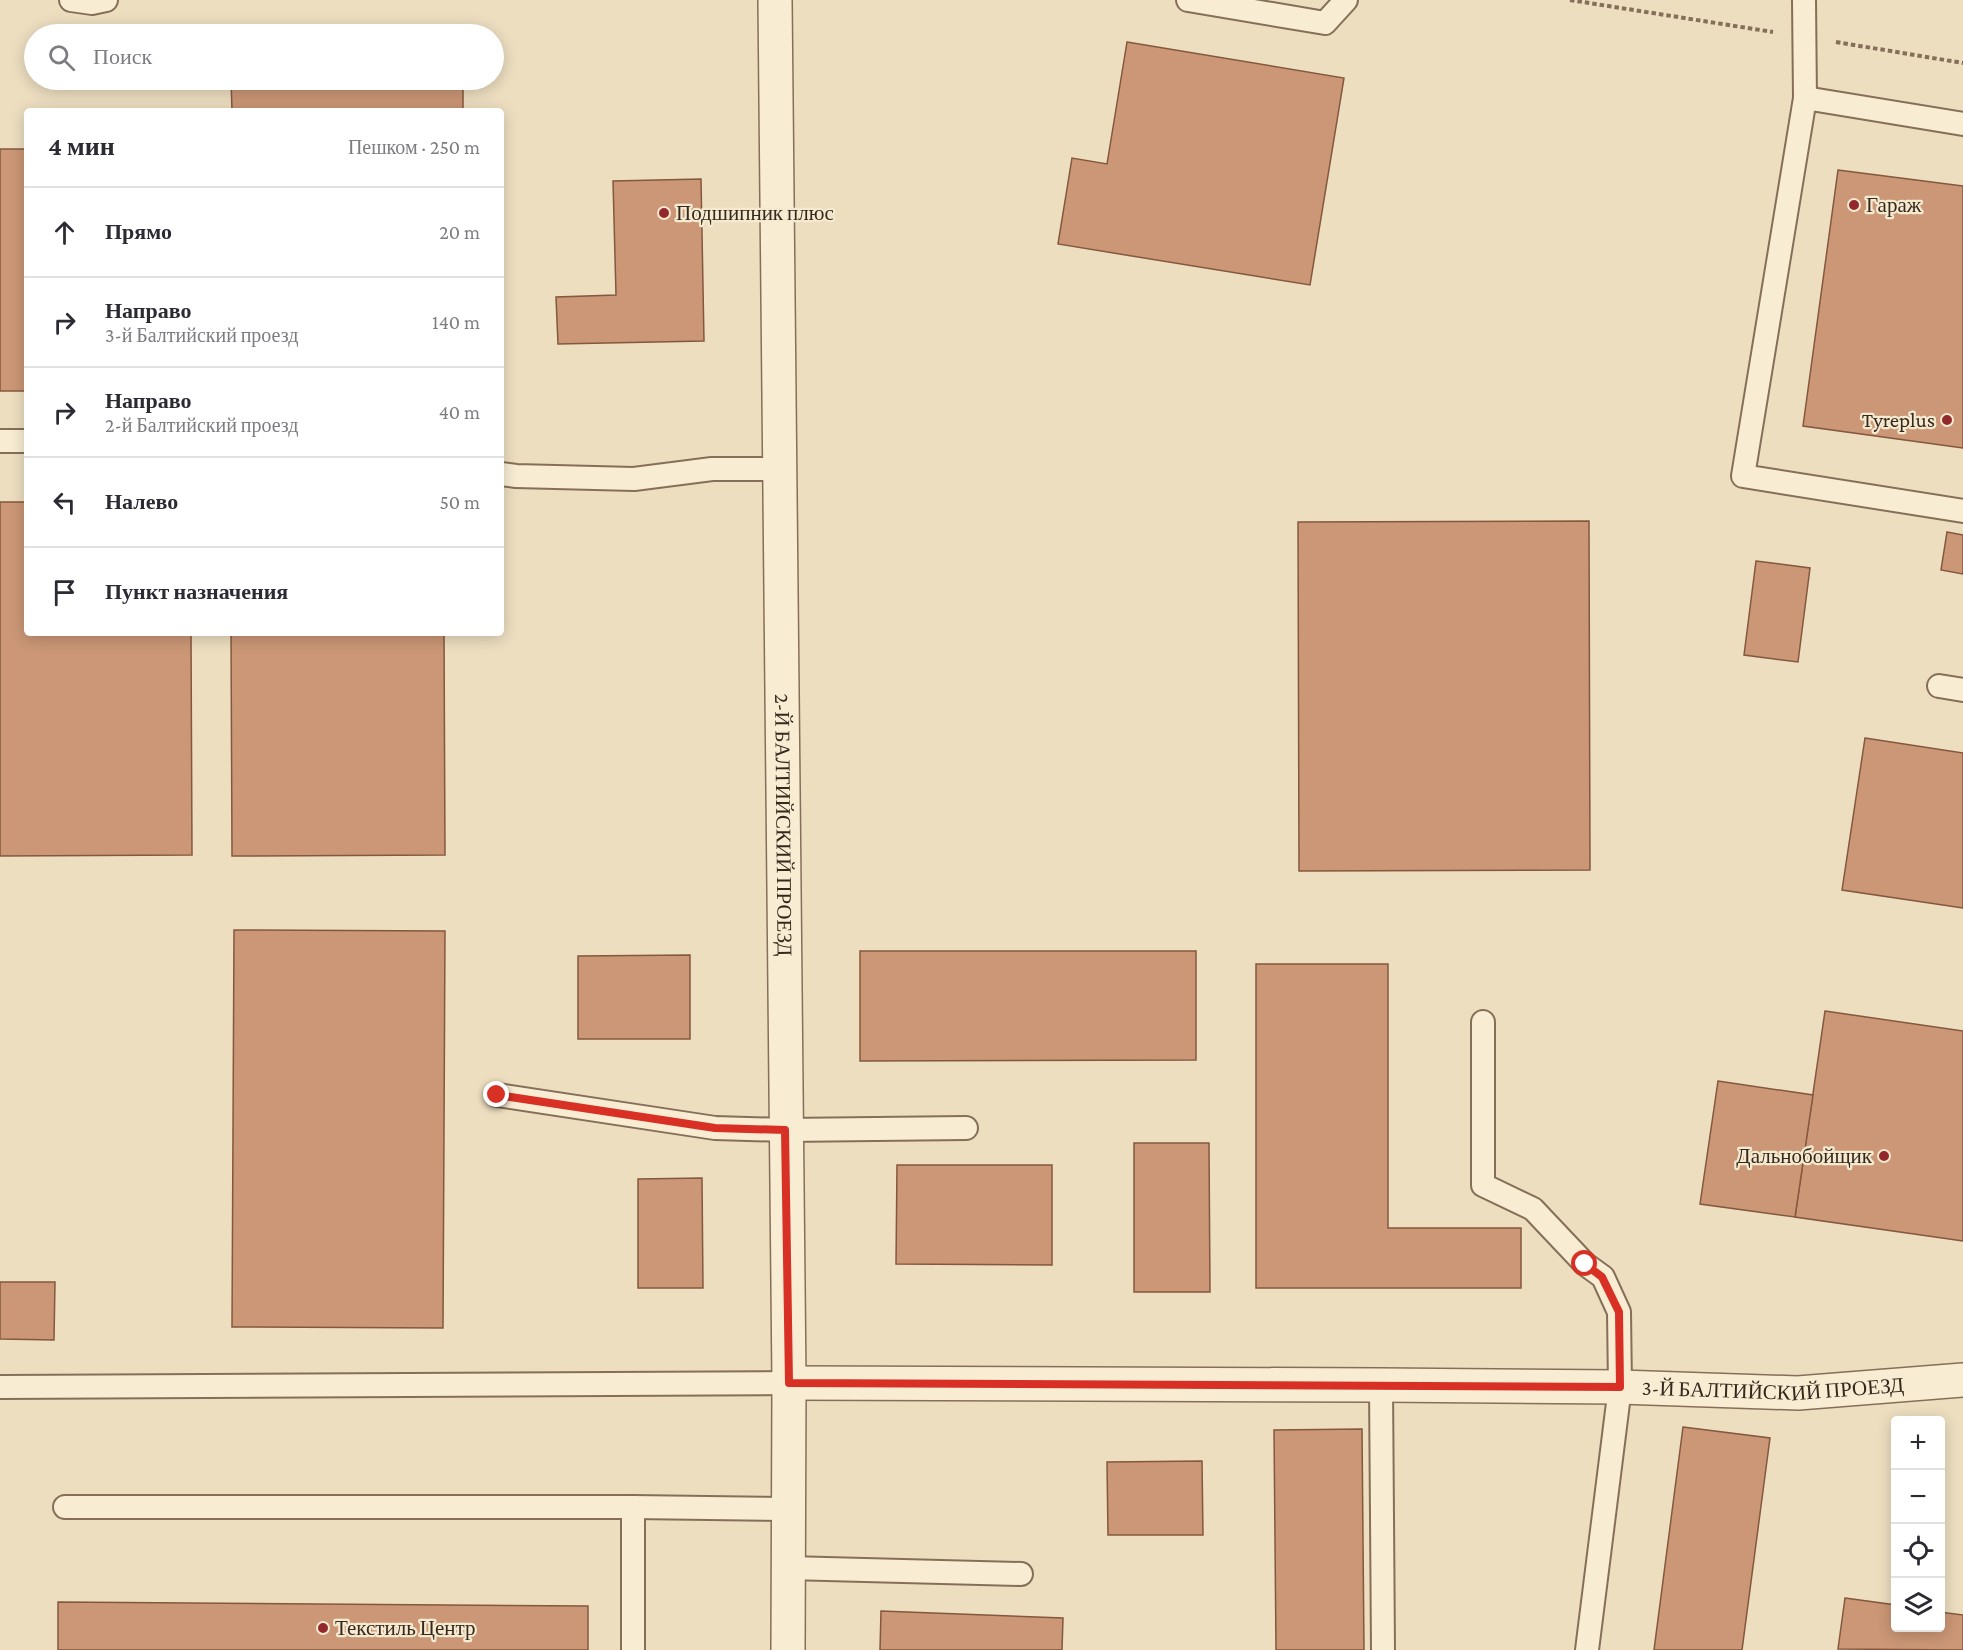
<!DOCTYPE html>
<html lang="ru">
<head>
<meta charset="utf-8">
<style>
	:root { --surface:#fff; --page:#f2f2f3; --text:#2b2b33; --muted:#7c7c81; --line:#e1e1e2 }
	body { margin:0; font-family:"Crimson Pro",serif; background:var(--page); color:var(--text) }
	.controls { position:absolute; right:18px; bottom:18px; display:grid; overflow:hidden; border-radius:6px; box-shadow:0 3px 15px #0003 }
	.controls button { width:54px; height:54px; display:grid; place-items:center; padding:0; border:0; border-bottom:2px solid var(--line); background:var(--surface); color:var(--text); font:30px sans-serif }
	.stop { position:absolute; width:18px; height:18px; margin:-14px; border:4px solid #d93025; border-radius:50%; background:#fff }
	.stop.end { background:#d93025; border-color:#fff; box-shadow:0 2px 6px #0008 }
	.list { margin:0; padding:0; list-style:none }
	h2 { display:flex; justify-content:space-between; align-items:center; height:78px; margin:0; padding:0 24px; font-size:26px }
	h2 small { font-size:20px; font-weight:400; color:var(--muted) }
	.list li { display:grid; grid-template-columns:39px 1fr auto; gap:18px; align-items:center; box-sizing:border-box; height:90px; padding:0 24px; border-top:2px solid var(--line) }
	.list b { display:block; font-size:22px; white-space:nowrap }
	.list p { margin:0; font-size:20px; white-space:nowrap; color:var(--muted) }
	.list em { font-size:20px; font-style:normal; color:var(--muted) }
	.icon { flex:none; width:33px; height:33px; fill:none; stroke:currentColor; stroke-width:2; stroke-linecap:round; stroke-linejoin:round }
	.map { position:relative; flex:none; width:1963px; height:1650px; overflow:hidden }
	.search { position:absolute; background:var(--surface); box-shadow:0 3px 15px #0003; left:24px; top:24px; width:480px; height:66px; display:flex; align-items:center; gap:15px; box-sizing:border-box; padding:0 21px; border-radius:33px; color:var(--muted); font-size:22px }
	.panel { position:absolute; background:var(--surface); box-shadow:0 3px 15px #0003; left:24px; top:108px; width:480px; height:528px; border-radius:6px }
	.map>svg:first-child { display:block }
	.building { fill:#cb9776; stroke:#84583e; stroke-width:1.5 }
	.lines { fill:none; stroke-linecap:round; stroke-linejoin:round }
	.lane-casing { stroke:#866f58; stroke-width:26 }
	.street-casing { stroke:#866f58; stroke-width:36 }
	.path { stroke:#866f58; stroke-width:4; stroke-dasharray:4.5 3; stroke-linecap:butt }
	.lane { stroke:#f8ecd3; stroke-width:22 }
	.street { stroke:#f8ecd3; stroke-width:33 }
	.route { stroke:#d93025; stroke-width:8 }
	.poi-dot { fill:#94292d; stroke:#f5e9cf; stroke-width:2 }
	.labels { text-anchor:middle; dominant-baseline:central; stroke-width:4.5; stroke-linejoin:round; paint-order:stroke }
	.poi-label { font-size:21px; fill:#35281d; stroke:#f5e9cf; text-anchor:start }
	.street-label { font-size:21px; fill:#35281d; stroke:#f5e9cf }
</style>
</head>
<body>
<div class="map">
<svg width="1963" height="1650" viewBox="0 0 1963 1650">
	<rect width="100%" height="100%" fill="#eddec0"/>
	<g class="building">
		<polygon points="230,27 276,34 230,34"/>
		<polygon points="1127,42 1344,78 1310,285 1058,244 1072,158 1107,164"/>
		<polygon points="231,80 463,80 463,111 232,111"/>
		<rect x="0" y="149" width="27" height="242"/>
		<polygon points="1838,170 1963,186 1963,448 1803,426"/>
		<polygon points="701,179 704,341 558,344 556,297 616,295 613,181"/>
		<polygon points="0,502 27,502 27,633 191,633 192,855 0,856"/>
		<polygon points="1589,521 1590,870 1299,871 1298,522"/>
		<polygon points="1947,532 1963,535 1963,574 1941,570"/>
		<polygon points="1756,561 1810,568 1798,662 1744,655"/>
		<polygon points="231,633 444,633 445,855 232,856"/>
		<polygon points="1865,738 1963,753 1963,908 1842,890"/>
		<polygon points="234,930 445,931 443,1328 232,1327"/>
		<polygon points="860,951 1196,951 1196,1060 860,1061"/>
		<polygon points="690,955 690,1039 578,1039 578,956"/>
		<polygon points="1256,964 1388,964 1388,1228 1521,1228 1521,1288 1256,1288"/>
		<polygon points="1825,1011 1963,1031 1963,1241 1795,1217"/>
		<polygon points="1718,1081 1813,1095 1795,1217 1700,1204"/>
		<polygon points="1134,1143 1209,1143 1210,1292 1134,1292"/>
		<polygon points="897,1165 1052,1165 1052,1265 896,1264"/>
		<polygon points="702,1178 703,1288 638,1288 638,1179"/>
		<polygon points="0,1282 55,1282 54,1340 0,1339"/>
		<polygon points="1683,1427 1770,1438 1742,1650 1654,1650"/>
		<polygon points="1362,1429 1364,1650 1276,1650 1274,1430"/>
		<polygon points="1202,1461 1203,1535 1108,1535 1107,1462"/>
		<polygon points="1845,1598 1896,1605 1896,1628 1940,1628 1940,1612 1963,1615 1963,1650 1838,1649"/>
		<polygon points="58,1602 588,1606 588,1650 58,1650"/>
		<polygon points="881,1611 1063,1618 1062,1650 880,1650"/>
	</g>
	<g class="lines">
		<defs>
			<g id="lane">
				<polyline points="71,0 92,3 106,0"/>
				<polyline points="1188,0 1325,23 1346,0"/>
				<polyline points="1804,0 1805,98"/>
				<polyline points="1963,124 1805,98 1743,476 1963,511"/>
				<polyline points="0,441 27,441"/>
				<polyline points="501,474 516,476 634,479 712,469 779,469"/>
				<polyline points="1939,686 1963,690"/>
				<polyline points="1483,1022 1483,1185 1533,1209 1585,1264 1603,1277 1619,1312 1620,1387 1587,1650"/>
				<polyline points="497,1095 715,1128 785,1130 966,1128"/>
				<polyline points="1381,1385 1383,1650"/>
				<polyline points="0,1387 789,1383"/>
				<polyline points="65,1507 633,1507 789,1509"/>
				<polyline points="633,1507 633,1650"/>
				<polyline points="788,1568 1021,1574"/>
			</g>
			<g id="street">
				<path id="s1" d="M775,0L789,1383L788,1650"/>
				<path id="s2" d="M789,1383L1381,1385L1620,1387L1798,1393L1963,1380"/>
			</g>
		</defs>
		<use href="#lane" class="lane-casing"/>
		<use href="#street" class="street-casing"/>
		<g class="path">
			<polyline points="1570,0 1773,32"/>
			<polyline points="1836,42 1963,63"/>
		</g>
		<use href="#lane" class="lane"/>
		<use href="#street" class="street"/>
	</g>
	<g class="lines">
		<polyline class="route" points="497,1095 715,1128 785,1130 789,1383 1620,1387 1619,1312 1602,1277 1585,1264"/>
	</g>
	<g class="poi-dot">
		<circle cx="1854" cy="205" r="6"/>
		<circle cx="664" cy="213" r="6"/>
		<circle cx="1947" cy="420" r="6"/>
		<circle cx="1884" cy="1156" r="6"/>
		<circle cx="323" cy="1628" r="6"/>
	</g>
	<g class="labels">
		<g class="poi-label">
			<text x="1866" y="205">Гараж</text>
			<text x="676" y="213">Подшипник плюс</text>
			<text x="1935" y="420" text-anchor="end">Tyreplus</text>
			<text x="1872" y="1156" text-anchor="end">Дальнобойщик</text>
			<text x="335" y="1628">Текстиль Центр</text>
		</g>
		<g class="street-label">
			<text stroke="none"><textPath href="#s1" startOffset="825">2-Й БАЛТИЙСКИЙ ПРОЕЗД</textPath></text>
			<text stroke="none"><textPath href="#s2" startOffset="984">3-Й БАЛТИЙСКИЙ ПРОЕЗД</textPath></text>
		</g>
	</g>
</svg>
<div class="controls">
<button>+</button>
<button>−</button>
<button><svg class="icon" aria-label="locate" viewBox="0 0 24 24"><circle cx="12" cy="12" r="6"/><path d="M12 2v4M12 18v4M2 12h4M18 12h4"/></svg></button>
<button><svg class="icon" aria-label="layers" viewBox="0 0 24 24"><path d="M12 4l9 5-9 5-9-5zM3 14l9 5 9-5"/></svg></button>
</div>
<div class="stop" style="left:1585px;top:1264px"></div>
<div class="stop end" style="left:497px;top:1095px"></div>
<div class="search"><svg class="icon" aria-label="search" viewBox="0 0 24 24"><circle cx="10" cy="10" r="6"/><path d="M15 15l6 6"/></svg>Поиск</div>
<section class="panel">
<h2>4 мин<small>Пешком · 250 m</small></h2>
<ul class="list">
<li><svg class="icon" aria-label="ahead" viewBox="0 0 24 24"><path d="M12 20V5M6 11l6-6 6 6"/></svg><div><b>Прямо</b></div><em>20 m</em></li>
<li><svg class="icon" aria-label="right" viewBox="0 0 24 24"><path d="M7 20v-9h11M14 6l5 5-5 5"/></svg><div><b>Направо</b><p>3-й Балтийский проезд</p></div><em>140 m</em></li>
<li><svg class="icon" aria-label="right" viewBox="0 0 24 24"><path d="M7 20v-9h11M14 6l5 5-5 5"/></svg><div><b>Направо</b><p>2-й Балтийский проезд</p></div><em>40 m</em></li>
<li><svg class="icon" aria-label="left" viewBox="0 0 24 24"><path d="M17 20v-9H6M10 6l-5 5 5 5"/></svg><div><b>Налево</b></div><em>50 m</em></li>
<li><svg class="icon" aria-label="arrive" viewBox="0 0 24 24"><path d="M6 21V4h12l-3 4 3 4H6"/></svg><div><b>Пункт назначения</b></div></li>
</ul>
</section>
</div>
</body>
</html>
